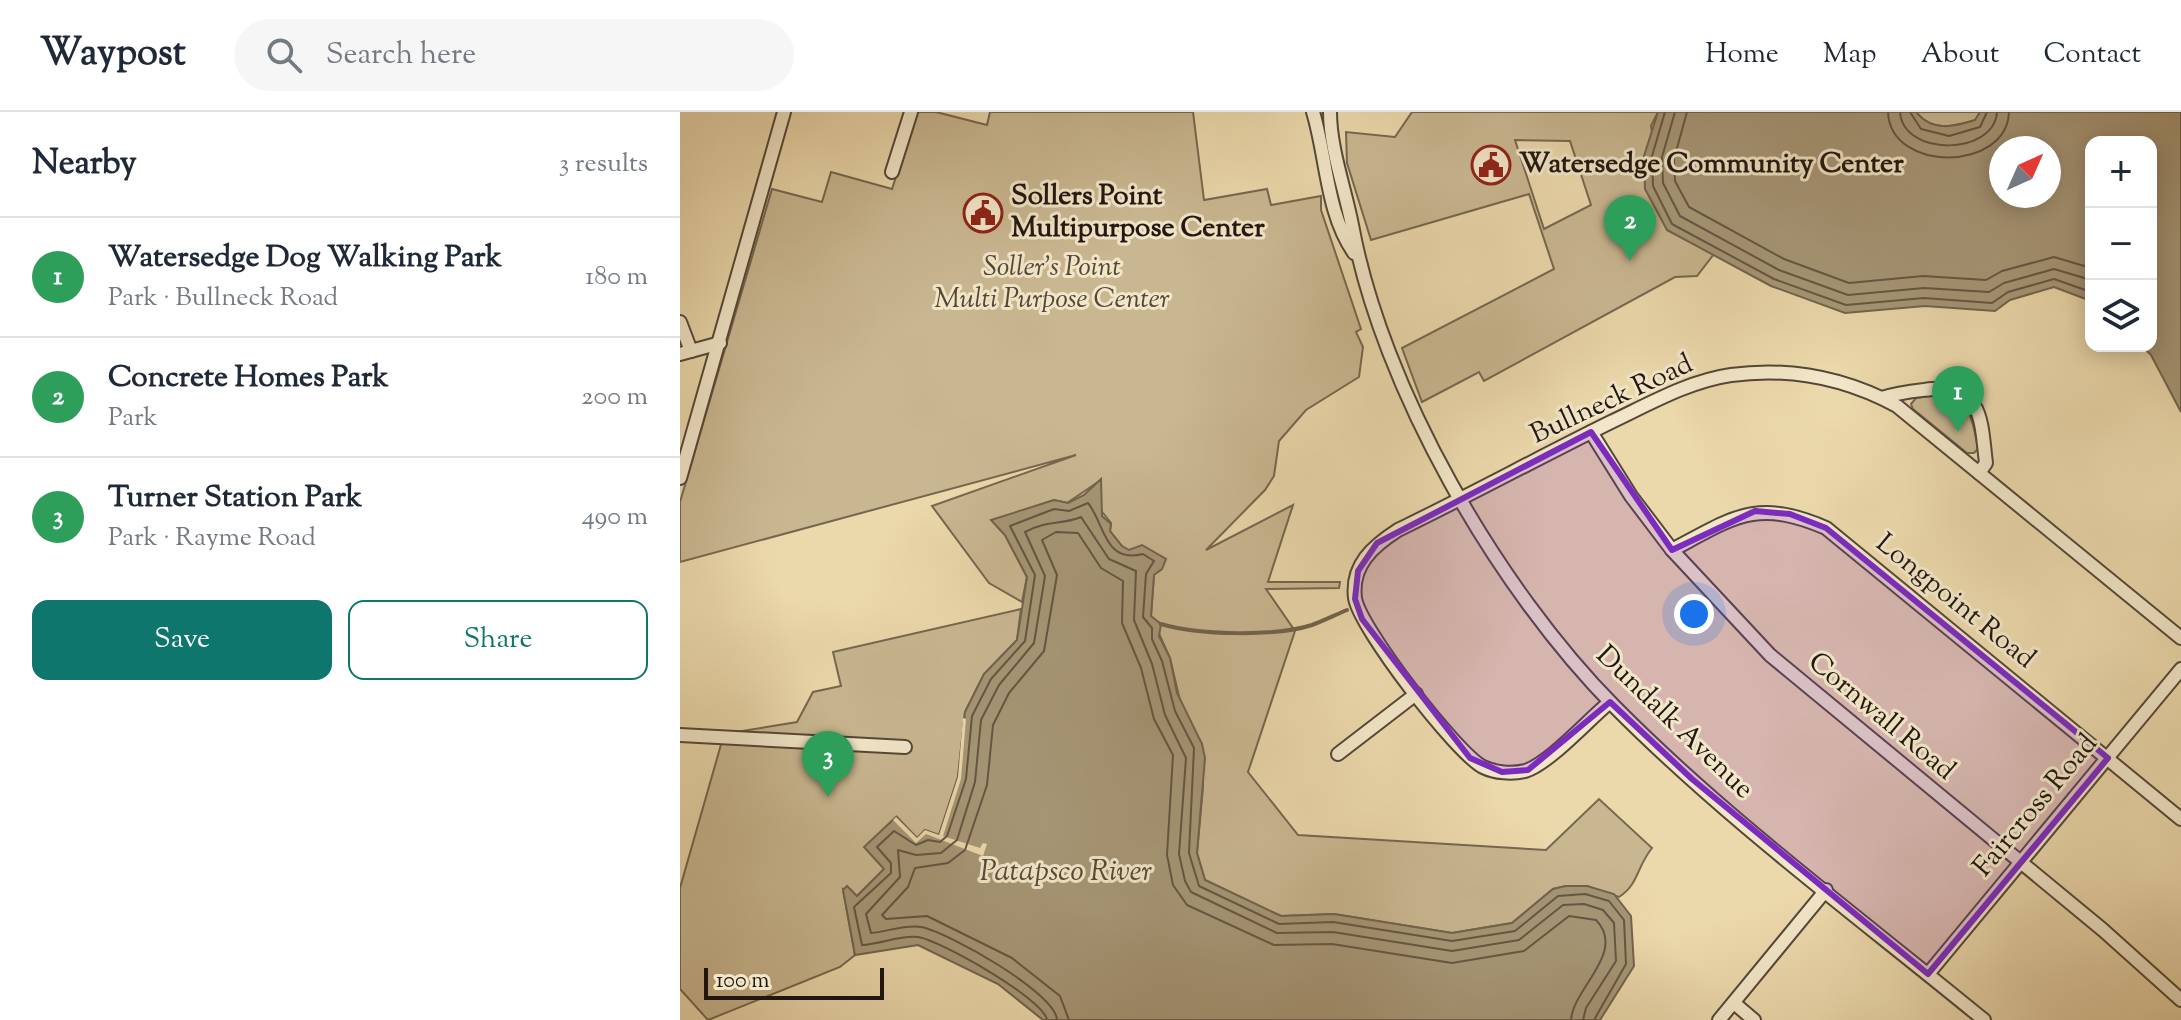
<!DOCTYPE html>
<html lang="en">
<head>
<meta charset="utf-8">
<style>
	:root { --surface:#fff; --page:#f6f6f7; --text:#1f2937; --muted:#747a83; --line:#e0e1e3; --accent:#0f766e }
	body { margin:0; font-family:"Sorts Mill Goudy",serif; background:var(--page); color:var(--text) }
	.controls { position:absolute; right:24px; top:24px; display:grid; overflow:hidden; border-radius:16px; box-shadow:0 4px 20px #0003 }
	.controls button { width:72px; height:72px; display:grid; place-items:center; padding:0; border:0; border-bottom:2px solid var(--line); background:var(--surface); color:var(--text); font:40px sans-serif }
	.compass { position:absolute; left:1309px; top:24px; width:72px; height:72px; border-radius:50%; background:var(--surface); box-shadow:0 4px 20px #0003; rotate:45deg }
	.scale { position:absolute; left:24px; bottom:20px; width:180px; box-sizing:border-box; padding-left:8px; border:4px solid #211710; border-top:0; font-size:22px; line-height:28px; white-space:nowrap; color:#211710; -webkit-text-stroke:6px #f2e6c8; paint-order:stroke }
	.you { position:absolute; left:1014px; top:502px; width:28px; height:28px; margin:-20px; border:6px solid #fff; border-radius:50%; background:#1a73e8; box-shadow:0 0 0 12px #1a73e833 }
	.badge { display:grid; place-items:center; width:52px; height:52px; border-radius:50%; background:var(--accent); color:#fff; font-size:26px; font-weight:700 }
	.pin { position:absolute; translate:-50% -66px; filter:drop-shadow(0 2px 4px #0008) }
	.pin::after { content:''; position:absolute; top:42px; width:28px; height:24px; background:inherit; clip-path:polygon(0 0,100% 0,50% 100%) }
	.list { margin:0; padding:0; list-style:none }
	h2 { display:flex; justify-content:space-between; align-items:center; height:104px; margin:0; padding:0 32px; font-size:34px }
	h2 small { font-size:26px; font-weight:400; color:var(--muted) }
	.list li { display:grid; grid-template-columns:52px 1fr auto; gap:24px; align-items:center; box-sizing:border-box; height:120px; padding:0 32px; border-top:2px solid var(--line) }
	.list b { display:block; font-size:30px; white-space:nowrap }
	.list p { margin:0; font-size:26px; white-space:nowrap; color:var(--muted) }
	.list em { font-size:26px; font-style:normal; color:var(--muted) }
	.actions { display:flex; gap:16px; padding:24px 32px }
	.actions a { flex:1; padding:18px 0; border:2px solid var(--accent); border-radius:16px; text-align:center; font-size:28px; color:var(--accent) }
	.actions .main { background:var(--accent); color:#fff }
	.icon { flex:none; width:44px; height:44px; fill:none; stroke:currentColor; stroke-width:2; stroke-linecap:round; stroke-linejoin:round }
	.map { position:relative; flex:none; width:1501px; height:908px; overflow:hidden }
	header { display:flex; align-items:center; gap:48px; box-sizing:border-box; height:112px; padding:0 40px; background:var(--surface); border-bottom:2px solid var(--line) }
	header strong { font-size:38px }
	nav { display:flex; gap:44px; margin-inline-start:auto; font-size:28px }
	.search { width:560px; height:72px; background:var(--page); display:flex; align-items:center; gap:20px; box-sizing:border-box; padding:0 28px; border-radius:44px; color:var(--muted); font-size:30px }
	main { display:flex }
	aside { flex:1; background:var(--surface) }
	.map>svg:first-child { display:block }
	.green { fill:#c9b791; stroke:#756750; stroke-width:2; fill-rule:evenodd }
	.water { fill:#a69676; stroke:#71634d; stroke-width:2; fill-rule:evenodd }
	.pier { fill:#ebd8ab }
	.lines { fill:none; stroke-linecap:round; stroke-linejoin:round }
	.shore { stroke:#645643; stroke-width:2 }
	.stream { stroke:#71634d; stroke-width:4 }
	.minor-casing { stroke:#544737; stroke-width:16 }
	.minor { stroke:#f2e6c8; stroke-width:12 }
	.marked { fill:#7b2cbf; fill-opacity:0.2; stroke:#7b2cbf; stroke-width:6; stroke-linejoin:round }
	.labels { text-anchor:middle; dominant-baseline:central; stroke-width:6; stroke-linejoin:round; paint-order:stroke }
	.poi-label { font-size:28px; font-weight:bold; fill:#211710; stroke:#f2e6c8; text-anchor:start }
	.park-label { font-size:28px; font-style:italic; fill:#534737; stroke:#f2e6c8 }
	.street-label { font-size:28px; fill:#211710; stroke:#f2e6c8 }
	.water-label { font-size:30px; font-style:italic; fill:#564a39; stroke:#f2e6c8 }
</style>
</head>
<body>
<header>
<strong>Waypost</strong>
<div class="search"><svg class="icon" aria-label="search" viewBox="0 0 24 24"><circle cx="10" cy="10" r="6"/><path d="M15 15l6 6"/></svg>Search here</div>
<nav><a>Home</a><a>Map</a><a>About</a><a>Contact</a></nav>
</header>
<main>
<aside>
<h2>Nearby<small>3 results</small></h2>
<ul class="list">
<li><span class="badge" style="background:#2e9e5b">1</span><div><b>Watersedge Dog Walking Park</b><p>Park · Bullneck Road</p></div><em>180 m</em></li>
<li><span class="badge" style="background:#2e9e5b">2</span><div><b>Concrete Homes Park</b><p>Park</p></div><em>200 m</em></li>
<li><span class="badge" style="background:#2e9e5b">3</span><div><b>Turner Station Park</b><p>Park · Rayme Road</p></div><em>490 m</em></li>
</ul>
<div class="actions"><a class="main">Save</a><a>Share</a></div>
</aside>
<div class="map">
<svg width="1501" height="908" viewBox="0 0 1501 908">
	<rect width="100%" height="100%" fill="#ebd8ab"/>
	<filter id="stains"><feTurbulence type="fractalNoise" baseFrequency=".0025" numOctaves="4"/><feColorMatrix values="0 0 0 0 .2 0 0 0 0 .09 0 0 0 0 .02 0 0 0 .5 -.17"/></filter>
	<radialGradient id="worn" r=".72"><stop offset=".6" stop-color="#630" stop-opacity="0"/><stop offset="1" stop-color="#630" stop-opacity=".3"/></radialGradient>
	<g class="green">
		<path d="M237,0H256L307,13L310,0H513L524,88L587,77L591,93L641,84V98L681,217L676,220L683,235L679,265L626,298L599,329L594,364L585,378L526,438L613,393L588,470H660L659,476L586,477L615,519L568,660L618,723L866,738L919,687L972,736C956,756 959,772 939,785L907,774H886L873,777L832,811L772,821L654,802L601,804L525,768L517,741L523,675L522,632L502,597L490,546L471,504L474,463L442,434L430,419L431,411L419,396L421,368L387,391L374,388L312,409L325,423L347,465L342,490L309,471L252,394L396,343L0,450V390L92,77L142,90L151,60L212,77Z"/>
		<path d="M732,0H978L971,14L987,118L1034,142L1017,164L995,165L804,269L799,260L742,290L722,236L874,157L849,82L691,128L667,51L666,20L715,25ZM835,28L890,29L911,93L864,117Z"/>
		<path d="M1236,0H1300L1296,8C1273,15 1252,20 1236,0Z"/>
		<path d="M1262,282C1292,289 1293,311 1298,337L1294,341H1287L1233,297L1231,292L1236,286Z"/>
		<polygon points="341,497 337,528 304,562 285,600 278,665 259,723 237,726 217,705 205,756 177,784 163,777 175,843 160,855 28,908 0,877 0,776 44,622 117,610 133,580 161,574 153,540"/>
	</g>
	<g class="water">
		<path d="M978,0H1236C1252,20 1273,15 1295,8L1300,0H1501V300L1471,243L1462,234H1471V30H1411V189L1374,175L1330,188L1315,199L1245,194L1165,201L1091,174L987,118L965,77L964,44ZM1369,36V84H1321V36Z"/>
		<polygon points="421,367 422,404 431,412 430,419 442,434 449,438 462,433 486,447 482,457 474,463 471,504 481,512 479,524 490,546 497,581 522,632 525,646 517,741 525,768 601,804 654,802 772,821 832,811 873,777 886,774 907,774 934,782 951,804 954,854 920,908 363,908 318,872 238,833 175,843 163,778 167,774 177,784 204,757 184,735 216,705 237,726 245,718 259,723 278,665 285,600 304,562 337,528 347,465 325,423 311,408 374,388 388,391 404,383"/>
	</g>
	<polygon class="pier" points="283,606 286,607 281,667 263,724 300,736 303,731 307,732 303,744 246,722 236,731 213,708 216,705 237,726 245,718 259,723 278,665"/>
	<g class="lines">
		<g class="shore">
			<polyline points="985,0 972,44 973,74 992,112 1094,167 1166,193 1244,186 1312,191 1328,180 1374,167 1411,180"/>
			<polyline points="995,0 982,45 983,71 1000,104 1099,158 1168,183 1244,176 1309,180 1324,171 1374,157 1411,168"/>
			<polyline points="1007,0 994,47 995,69 1009,95 1104,147 1169,171 1243,164 1306,168 1322,159 1374,145 1411,156"/>
			<path d="M1208,0C1210,61 1327,60 1329,0"/>
			<path d="M1220,0C1223,45 1314,44 1317,0"/>
			<polyline points="1230,0 1241,17 1269,24 1300,15 1307,0"/>
			<path d="M367,908C365,888 260,828 238,825C221,823 200,832 182,833L174,795L211,761V751L197,735L214,719L236,733L248,728L260,730L267,724L286,667L292,604L311,567L345,529L355,463L330,414L374,397L389,399L408,391C425,412 424,452 463,442L474,449L466,462L463,505L472,516V527L482,549L495,599L514,636L509,741L519,774L599,812L653,810L772,829L835,819L878,784L905,782L929,789L944,808L946,852L914,908"/>
			<path d="M377,908C376,881 268,820 241,815C226,812 206,820 191,821L186,802L220,765L218,738L236,743L261,741L277,728L295,670L301,608L319,573L354,531L365,464L345,420C367,408 382,413 401,405L429,447L456,459L454,508L472,552L485,603L506,646L499,742L505,769L511,780L597,821L653,820L772,839L839,828L883,793L904,792L923,798L934,811L936,849L906,896L903,908"/>
			<path d="M389,908L380,884L332,846L247,804L206,807L202,803L228,775L235,756L268,751L285,738L307,673L313,613L329,581L364,539L377,463L362,428L376,420L398,421L421,456L443,469L442,511L461,556L474,607L493,643L487,743L493,773L507,793L594,833L652,832L772,851L844,839L889,804L916,808C947,840 893,876 891,908"/>
		</g>
		<path class="stream" d="M481,512C517,523 595,525 632,513C643,509 655,503 667,498"/>
		<defs>
			<g id="minor">
				<path d="M633,0C647,46 646,101 674,141"/>
				<path d="M650,0C650,36 665,77 672,113C702,277 818,477 935,595C1048,709 1180,806 1304,908"/>
				<polyline points="212,60 231,0"/>
				<polyline points="0,210 11,239"/>
				<polyline points="0,242 40,231"/>
				<path d="M1202,286C1219,280 1235,279 1252,277C1304,273 1301,312 1306,351L1299,361"/>
				<polyline points="911,320 951,384 992,438 1090,543 1423,818 1501,888"/>
				<polyline points="0,366 104,0"/>
				<path d="M992,438C1054,405 1076,386 1146,416L1501,707"/>
				<path d="M930,590C909,607 869,652 845,659C832,662 815,661 803,655C776,641 679,515 675,486C671,453 693,434 718,418C790,383 860,345 931,310C969,292 1009,269 1051,263C1109,255 1165,266 1217,294L1501,526"/>
				<polyline points="0,623 225,635"/>
				<polyline points="658,642 736,582"/>
				<polyline points="1248,862 1501,557"/>
				<polyline points="1054,891 1074,908"/>
				<polyline points="1039,908 1146,778"/>
			</g>
		</defs>
		<use href="#minor" class="minor-casing"/>
		<use href="#minor" class="minor"/>
	</g>
	<path class="marked" d="M911,320L992,438L1075,399L1110,402L1146,416L1428,646L1248,862L1012,667L930,590L848,658L822,660L790,646L682,507L675,487L678,459L697,431Z"/>
	<defs>
		<symbol id="civic-ring" viewBox="-11 -11 22 22"><circle r="9.5" fill="#f2e6c8" stroke="#8f2418" stroke-width="1.5"/><path d="M-.6-6.5H3V-4.5H.6V-3L4-1V1h2V6H-6V1h2V-1L-.6-3ZM-1.2 2.5V6h2.4V2.5Z" fill="#8f2418"/></symbol>
	</defs>
	<g fill-rule="evenodd">
		<use href="#civic-ring" x="789" y="31" width="44" height="44"/>
		<use href="#civic-ring" x="281" y="79" width="44" height="44"/>
	</g>
	<g class="labels">
		<g class="poi-label">
			<text x="839" y="53">Watersedge Community Center</text>
			<text x="331" y="85">Sollers Point<tspan x="331" dy="32">Multipurpose Center</tspan></text>
		</g>
		<g class="park-label">
			<text x="372" y="156">Soller's Point<tspan x="372" dy="32">Multi Purpose Center</tspan></text>
		</g>
		<g class="street-label">
			<text transform="translate(932 288) rotate(-25)">Bullneck Road</text>
			<text transform="translate(1275 490) rotate(39)">Longpoint Road</text>
			<text transform="translate(1201 605) rotate(40)">Cornwall Road</text>
			<text transform="translate(994 611) rotate(44)">Dundalk Avenue</text>
			<text transform="translate(1356 694) rotate(-50)">Faircross Road</text>
		</g>
		<g class="water-label">
			<text x="386" y="760">Patapsco River</text>
		</g>
	</g>
	<rect width="100%" height="100%" filter="url(#stains)"/>
	<rect width="100%" height="100%" fill="url(#worn)"/>
</svg>
<div class="controls">
<button>+</button>
<button>−</button>
<button><svg class="icon" aria-label="layers" viewBox="0 0 24 24"><path d="M12 4l9 5-9 5-9-5zM3 14l9 5 9-5"/></svg></button>
</div>
<svg class="compass" viewBox="-18 -18 36 36"><path d="M0-13l5 13h-10z" fill="#e53935"/><path d="M0 13l5-13h-10z" fill="#747a83"/></svg>
<div class="scale">100 m</div>
<div class="you"></div>
<div class="pin badge" style="left:1278px;top:320px;background:#2e9e5b">1</div>
<div class="pin badge" style="left:950px;top:149px;background:#2e9e5b">2</div>
<div class="pin badge" style="left:148px;top:685px;background:#2e9e5b">3</div>
</div>
</main>
</body>
</html>
